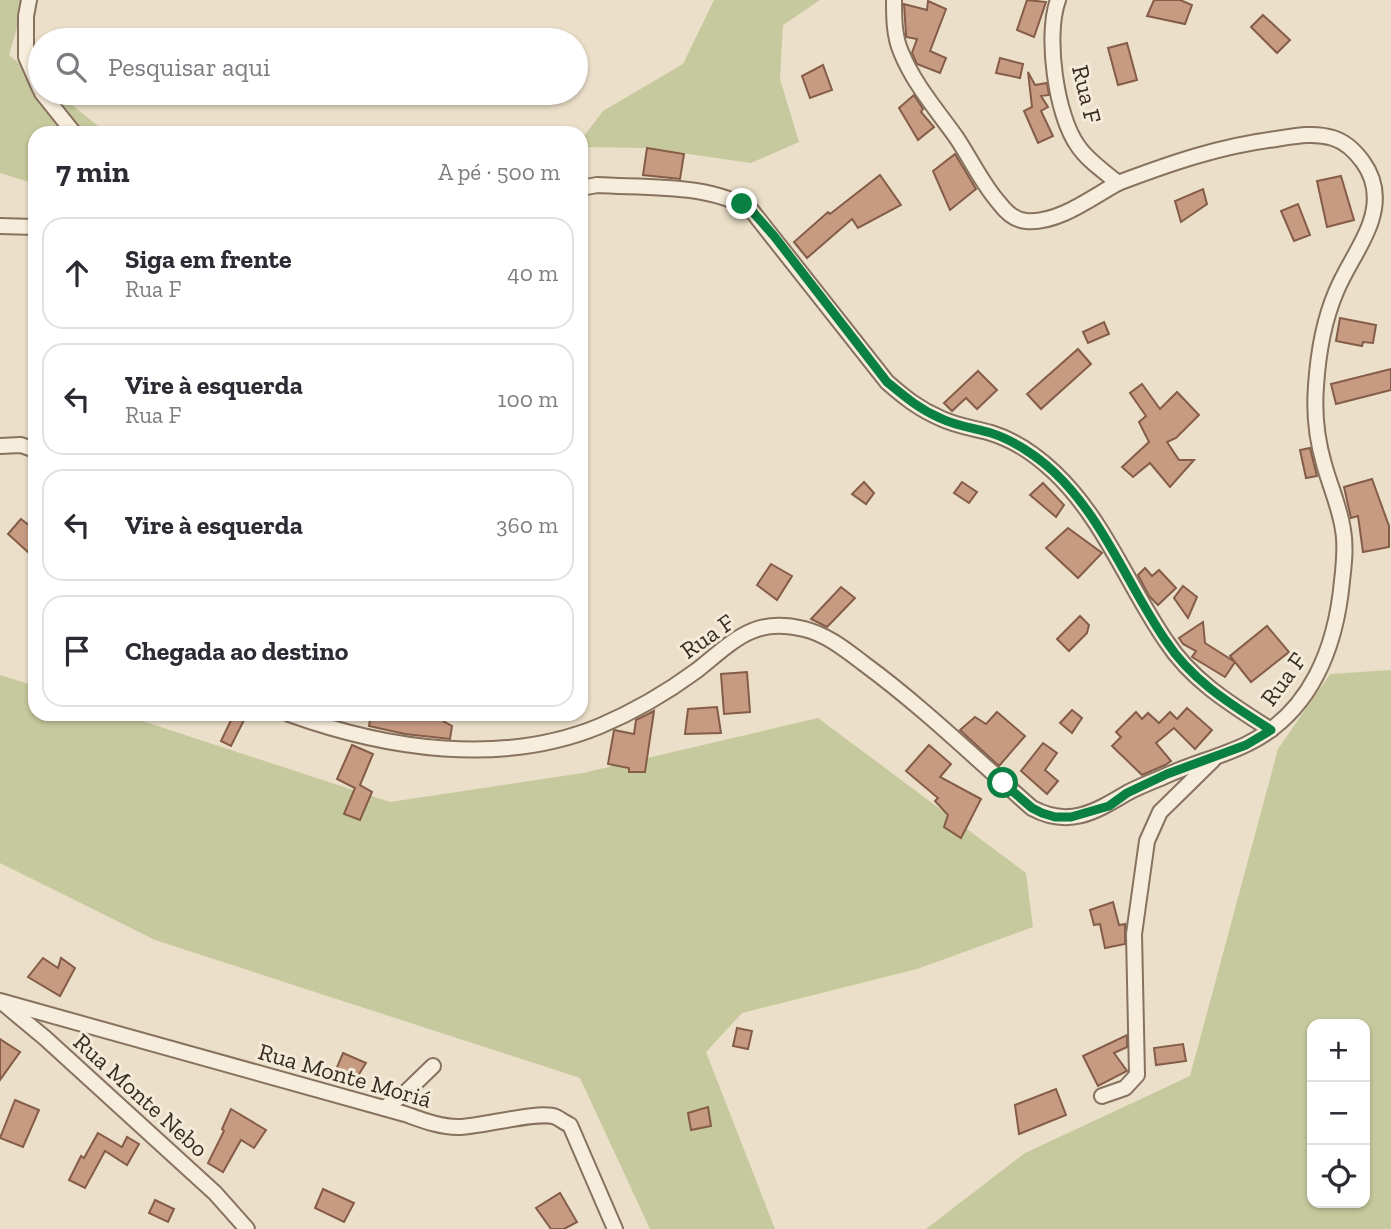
<!DOCTYPE html>
<html lang="pt">
<head>
<meta charset="utf-8">
<style>
	:root { --surface:#fff; --page:#f7f7f7; --text:#2b2b33; --muted:#7c7c81; --line:#e1e1e2 }
	body { margin:0; font-family:"Zilla Slab",serif; background:var(--page); color:var(--text) }
	.controls { position:absolute; right:21px; bottom:21px; display:grid; overflow:hidden; border-radius:14px; box-shadow:0 2px 5px #0004 }
	.controls button { width:63px; height:63px; display:grid; place-items:center; padding:0; border:0; border-bottom:2px solid var(--line); background:var(--surface); color:var(--text); font:35px sans-serif }
	.stop { position:absolute; width:21px; height:21px; margin:-16px; border:5px solid #0b8043; border-radius:50%; background:#fff }
	.stop.end { background:#0b8043; border-color:#fff; box-shadow:0 2px 7px #0008 }
	.list { margin:0; padding:0; list-style:none }
	h2 { display:flex; justify-content:space-between; align-items:center; height:91px; margin:0; padding:0 28px; font-size:30px }
	h2 small { font-size:23px; font-weight:400; color:var(--muted) }
	.list li { display:grid; grid-template-columns:46px 1fr auto; gap:21px; align-items:center; box-sizing:border-box; height:112px; margin:0 14px 14px; padding:0 14px; border:2px solid var(--line); border-radius:21px }
	.list b { display:block; font-size:26px; white-space:nowrap }
	.list p { margin:0; font-size:23px; white-space:nowrap; color:var(--muted) }
	.list em { font-size:23px; font-style:normal; color:var(--muted) }
	.icon { flex:none; width:38px; height:38px; fill:none; stroke:currentColor; stroke-width:2; stroke-linecap:round; stroke-linejoin:round }
	.map { position:relative; flex:none; width:1391px; height:1229px; overflow:hidden }
	.search { position:absolute; background:var(--surface); box-shadow:0 2px 5px #0004; left:28px; top:28px; width:560px; height:77px; display:flex; align-items:center; gap:18px; box-sizing:border-box; padding:0 24px; border-radius:38px; color:var(--muted); font-size:26px }
	.panel { position:absolute; background:var(--surface); box-shadow:0 2px 5px #0004; left:28px; top:126px; width:560px; height:595px; border-radius:21px }
	.map>svg:first-child { display:block }
	.green { fill:#c6c99d; fill-rule:evenodd }
	.building { fill:#c79b82; stroke:#845c47; stroke-width:2 }
	.lines { fill:none; stroke-linecap:round; stroke-linejoin:round }
	.minor-casing { stroke:#87725f; stroke-width:18 }
	.minor { stroke:#f7eddc; stroke-width:14 }
	.route { stroke:#0b8043; stroke-width:9 }
	.labels { text-anchor:middle; dominant-baseline:central; stroke-width:6; stroke-linejoin:round; paint-order:stroke }
	.street-label { font-size:24px; fill:#382b21; stroke:#f3ead8 }
</style>
</head>
<body>
<div class="map">
<svg width="1391" height="1229" viewBox="0 0 1391 1229">
	<rect width="100%" height="100%" fill="#ebdfc9"/>
	<g class="green">
		<polygon points="0,0 25,0 9,55 40,80 40,93 57,93 107,133 35,133 35,184 0,173"/>
		<polygon points="714,0 820,0 783,25 780,79 799,142 751,163 647,148 581,147 581,140 603,111 683,64"/>
		<path d="M1391,670V1229H926L1025,1153L1190,1076L1278,749L1330,674ZM1365,1024V1203H1312V1024Z"/>
		<polygon points="0,675 35,686 35,714 121,714 390,802 583,773 818,718 1026,873 1033,927 917,969 742,1013 706,1052 775,1229 650,1229 580,1078 155,940 0,863"/>
	</g>
	<g class="building">
		<polygon points="1027,0 1046,2 1034,37 1017,30"/>
		<polygon points="1154,0 1180,0 1192,5 1185,24 1147,16"/>
		<polygon points="928,1 946,9 930,51 946,58 940,73 917,64 912,53 917,39 906,37 906,34 904,4 927,10"/>
		<polygon points="1263,15 1290,40 1277,53 1251,27"/>
		<polygon points="1127,43 1137,80 1118,85 1108,48"/>
		<polygon points="1000,58 1023,64 1020,78 996,73"/>
		<polygon points="823,65 832,90 810,98 802,76"/>
		<polygon points="1028,72 1035,85 1047,83 1049,95 1041,96 1048,107 1041,111 1053,136 1038,143 1024,111 1032,107"/>
		<polygon points="914,95 923,109 921,112 934,127 918,140 899,108"/>
		<polygon points="647,148 684,154 680,179 643,175"/>
		<polygon points="955,154 976,189 950,210 933,171"/>
		<polygon points="880,175 901,205 858,228 852,219 807,258 794,242 828,212 830,214"/>
		<polygon points="1341,176 1354,220 1327,227 1317,181"/>
		<polygon points="1203,189 1207,204 1181,222 1175,201"/>
		<polygon points="1298,204 1310,235 1294,241 1281,211"/>
		<polygon points="1340,318 1376,325 1373,343 1363,342 1362,346 1336,341"/>
		<polygon points="1104,322 1109,334 1088,343 1083,332"/>
		<polygon points="1078,349 1091,364 1041,409 1027,394"/>
		<polygon points="1391,369 1391,390 1336,404 1331,384"/>
		<polygon points="978,371 997,390 977,409 966,398 952,411 944,403"/>
		<polygon points="1142,384 1160,409 1177,392 1199,415 1176,438 1167,442 1179,460 1194,460 1170,487 1150,463 1133,477 1122,467 1149,442 1139,422 1146,416 1130,393"/>
		<polygon points="1310,448 1317,476 1306,478 1300,450"/>
		<polygon points="1372,479 1389,526 1389,547 1363,552 1358,516 1351,518 1344,487"/>
		<polygon points="864,482 874,493 866,504 852,494"/>
		<polygon points="962,482 977,492 969,503 954,493"/>
		<polygon points="1043,483 1064,505 1056,517 1030,495"/>
		<polygon points="21,519 35,530 35,545 29,553 8,534"/>
		<polygon points="1068,528 1102,553 1078,578 1046,548"/>
		<polygon points="771,564 792,576 777,600 757,585"/>
		<polygon points="1145,568 1152,576 1159,570 1176,588 1158,605 1149,596 1138,575"/>
		<polygon points="1183,586 1197,597 1188,618 1174,598"/>
		<polygon points="841,587 855,598 827,627 811,619"/>
		<polygon points="1080,616 1089,625 1087,633 1069,651 1057,639"/>
		<polygon points="1203,622 1205,643 1235,662 1225,677 1192,657 1196,651 1183,644 1179,638"/>
		<polygon points="1267,626 1289,652 1251,682 1230,656"/>
		<polygon points="747,672 750,712 724,714 721,674"/>
		<polygon points="717,707 721,733 685,734 688,709"/>
		<polygon points="1187,708 1212,730 1195,749 1174,728 1156,743 1171,761 1165,765 1142,775 1112,746 1121,737 1116,732 1136,712 1142,719 1148,713 1159,723 1170,712 1177,719"/>
		<polygon points="1072,710 1082,718 1072,733 1060,723"/>
		<polygon points="654,711 645,772 629,772 629,768 608,764 614,730 634,734 636,720"/>
		<polygon points="997,712 1025,736 999,766 960,730 975,717 986,724"/>
		<polygon points="234,714 247,714 231,746 221,741"/>
		<polygon points="371,714 444,714 443,721 452,726 450,739 405,734 369,726"/>
		<polygon points="1043,743 1057,753 1045,770 1058,781 1047,794 1021,771"/>
		<polygon points="352,745 373,754 360,785 372,792 360,820 344,814 355,788 337,779"/>
		<polygon points="929,745 951,764 940,777 981,799 961,838 944,827 948,815 935,801 938,798 906,771"/>
		<polygon points="1113,902 1119,925 1125,924 1125,944 1105,948 1100,924 1094,925 1090,910"/>
		<polygon points="43,958 58,968 61,958 75,968 60,996 28,977"/>
		<polygon points="737,1028 752,1031 748,1049 733,1046"/>
		<polygon points="1127,1035 1127,1047 1114,1053 1127,1071 1098,1086 1083,1056"/>
		<polygon points="0,1039 20,1052 0,1080"/>
		<polygon points="1183,1044 1186,1061 1156,1065 1154,1048"/>
		<polygon points="343,1053 366,1063 354,1082 335,1072"/>
		<polygon points="1056,1089 1066,1115 1019,1134 1015,1105"/>
		<polygon points="15,1100 39,1110 23,1147 0,1138"/>
		<polygon points="708,1107 711,1126 691,1130 688,1113"/>
		<polygon points="231,1109 266,1130 254,1148 241,1140 223,1172 208,1163 224,1131 222,1129"/>
		<polygon points="98,1133 122,1147 127,1137 139,1144 127,1165 105,1151 85,1188 69,1180 81,1156 84,1158"/>
		<polygon points="323,1189 354,1203 344,1222 315,1208"/>
		<polygon points="560,1193 577,1222 564,1229 551,1229 536,1208"/>
		<polygon points="155,1200 174,1209 168,1222 149,1213"/>
	</g>
	<g class="lines">
		<defs>
			<g id="minor">
				<polyline points="29,0 26,16 26,57 40,89"/>
				<path d="M894,0C894,17 894,36 901,52C914,84 936,109 956,137C971,159 982,184 1000,204C1006,212 1015,220 1026,221C1058,224 1092,197 1118,183"/>
				<polyline points="42,93 74,133"/>
				<path d="M581,188L597,185C645,188 712,183 752,211L887,382C904,397 919,409 940,418C956,426 974,428 991,433C1014,440 1037,456 1054,472C1104,519 1128,586 1166,641C1192,681 1232,705 1271,730"/>
				<polyline points="0,226 35,227"/>
				<polyline points="0,446 21,445 35,450"/>
				<path d="M289,714C386,749 501,767 600,726C633,712 666,693 696,671C713,658 732,639 752,631C768,624 787,625 804,629C826,634 846,650 863,663C923,707 976,759 1032,808C1069,828 1095,812 1127,793C1138,787 1151,782 1163,777C1190,764 1221,757 1247,744C1311,713 1336,647 1342,581C1344,564 1346,546 1343,530C1340,508 1330,486 1324,464C1317,440 1314,411 1316,386C1318,355 1324,320 1336,292C1346,267 1363,246 1371,221C1378,199 1376,180 1363,162C1355,151 1346,142 1333,138C1314,132 1295,136 1276,139C1220,146 1171,163 1118,183C1105,172 1088,161 1078,146C1056,116 1045,35 1058,0"/>
				<path d="M0,1001L405,1114C422,1120 439,1127 458,1127C481,1127 539,1110 556,1117C560,1119 565,1123 570,1125L615,1229"/>
				<polyline points="4,1004 45,1038 215,1193 247,1229"/>
				<polyline points="1102,1096 1125,1088 1137,1075 1134,934 1147,841 1160,812 1213,760"/>
				<polyline points="384,1108 403,1095 433,1066"/>
			</g>
		</defs>
		<use href="#minor" class="minor-casing"/>
		<use href="#minor" class="minor"/>
	</g>
	<g class="lines">
		<path class="route" d="M742,204L752,211L774,236L887,382C904,396 919,409 940,418C956,426 974,428 991,433C1013,440 1037,456 1054,472C1104,519 1128,586 1166,641C1192,681 1232,705 1271,730L1246,745L1167,774L1127,793L1109,806L1071,817H1055L1042,813L1032,808L1003,783"/>
	</g>
	<g class="labels">
		<g class="street-label">
			<text transform="translate(1087 94) rotate(76)">Rua F</text>
			<text transform="translate(707 636) rotate(-35)">Rua F</text>
			<text transform="translate(1283 679) rotate(-54)">Rua F</text>
			<text transform="translate(345 1075) rotate(16)">Rua Monte Moriá</text>
			<text transform="translate(141 1095) rotate(42)">Rua Monte Nebo</text>
		</g>
	</g>
</svg>
<div class="controls">
<button>+</button>
<button>−</button>
<button><svg class="icon" aria-label="locate" viewBox="0 0 24 24"><circle cx="12" cy="12" r="6"/><path d="M12 2v4M12 18v4M2 12h4M18 12h4"/></svg></button>
</div>
<div class="stop" style="left:1003px;top:783px"></div>
<div class="stop end" style="left:742px;top:204px"></div>
<div class="search"><svg class="icon" aria-label="search" viewBox="0 0 24 24"><circle cx="10" cy="10" r="6"/><path d="M15 15l6 6"/></svg>Pesquisar aqui</div>
<section class="panel">
<h2>7 min<small>A pé · 500 m</small></h2>
<ul class="list">
<li><svg class="icon" aria-label="ahead" viewBox="0 0 24 24"><path d="M12 20V5M6 11l6-6 6 6"/></svg><div><b>Siga em frente</b><p>Rua F</p></div><em>40 m</em></li>
<li><svg class="icon" aria-label="left" viewBox="0 0 24 24"><path d="M17 20v-9H6M10 6l-5 5 5 5"/></svg><div><b>Vire à esquerda</b><p>Rua F</p></div><em>100 m</em></li>
<li><svg class="icon" aria-label="left" viewBox="0 0 24 24"><path d="M17 20v-9H6M10 6l-5 5 5 5"/></svg><div><b>Vire à esquerda</b></div><em>360 m</em></li>
<li><svg class="icon" aria-label="arrive" viewBox="0 0 24 24"><path d="M6 21V4h12l-3 4 3 4H6"/></svg><div><b>Chegada ao destino</b></div></li>
</ul>
</section>
</div>
</body>
</html>
